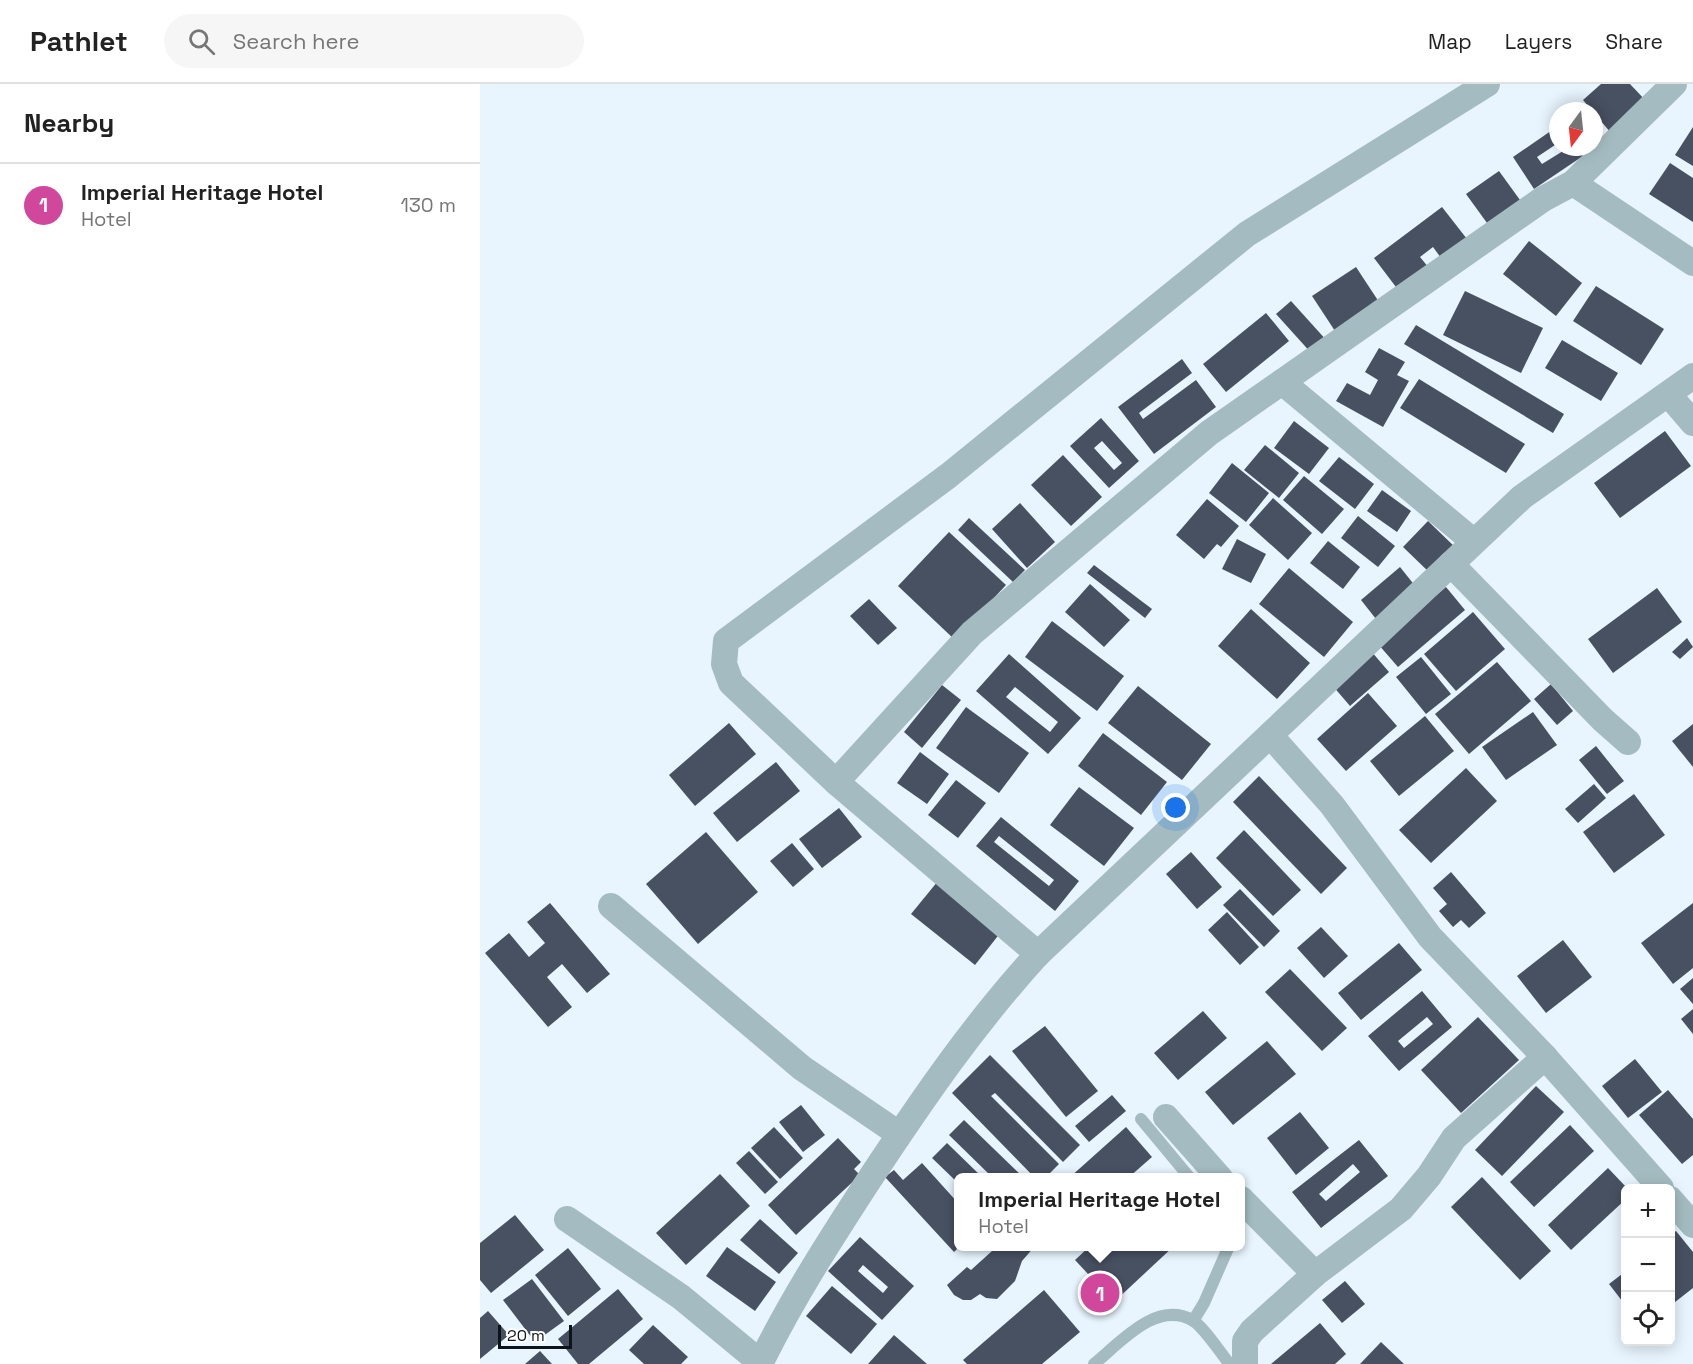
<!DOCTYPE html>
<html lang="en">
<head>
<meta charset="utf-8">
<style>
	:root { --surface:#fff; --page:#f6f6f6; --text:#222; --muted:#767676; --line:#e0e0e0; --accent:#1a73e8 }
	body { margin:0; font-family:"Space Grotesk",sans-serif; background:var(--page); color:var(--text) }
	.controls { position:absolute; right:18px; bottom:18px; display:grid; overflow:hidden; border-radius:9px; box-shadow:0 3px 15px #0003 }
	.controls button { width:54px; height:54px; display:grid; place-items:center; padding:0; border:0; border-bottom:2px solid var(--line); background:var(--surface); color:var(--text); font:30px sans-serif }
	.compass { position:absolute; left:1069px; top:18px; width:54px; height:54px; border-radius:50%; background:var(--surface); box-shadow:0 3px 15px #0003; rotate:195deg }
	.scale { position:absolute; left:18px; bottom:15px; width:74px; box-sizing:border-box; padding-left:6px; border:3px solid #0c1419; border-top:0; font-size:16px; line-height:21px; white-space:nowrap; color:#0c1419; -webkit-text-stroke:4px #fff; paint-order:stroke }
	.you { position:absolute; left:696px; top:724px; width:21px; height:21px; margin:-15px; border:4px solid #fff; border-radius:50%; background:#1a73e8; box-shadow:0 0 0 9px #1a73e833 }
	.badge { display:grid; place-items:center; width:39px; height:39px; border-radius:50%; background:var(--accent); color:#fff; font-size:20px; font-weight:700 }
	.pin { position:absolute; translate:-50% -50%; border:3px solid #fff; box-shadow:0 2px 6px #0006 }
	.popup { position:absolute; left:474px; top:1089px; width:291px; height:78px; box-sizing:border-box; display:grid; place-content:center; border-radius:9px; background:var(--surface); filter:drop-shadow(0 2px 4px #0005); font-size:20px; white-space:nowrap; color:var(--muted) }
	.popup b { font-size:22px; color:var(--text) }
	.popup::after { content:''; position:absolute; left:50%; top:100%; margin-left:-12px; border:12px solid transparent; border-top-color:var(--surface) }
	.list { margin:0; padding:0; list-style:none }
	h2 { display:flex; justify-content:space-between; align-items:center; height:78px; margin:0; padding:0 24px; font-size:26px }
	h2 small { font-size:20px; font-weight:400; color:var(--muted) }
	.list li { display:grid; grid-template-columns:39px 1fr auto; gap:18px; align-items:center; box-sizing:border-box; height:84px; padding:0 24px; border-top:2px solid var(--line) }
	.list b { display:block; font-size:22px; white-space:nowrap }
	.list p { margin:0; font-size:20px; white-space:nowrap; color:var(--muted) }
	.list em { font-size:20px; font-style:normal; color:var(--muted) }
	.icon { flex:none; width:33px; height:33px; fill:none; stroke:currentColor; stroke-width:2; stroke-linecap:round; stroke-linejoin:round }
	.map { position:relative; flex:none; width:1213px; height:1280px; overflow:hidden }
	header { display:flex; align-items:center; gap:36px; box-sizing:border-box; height:84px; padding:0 30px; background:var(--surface); border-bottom:2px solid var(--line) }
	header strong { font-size:28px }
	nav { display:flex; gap:33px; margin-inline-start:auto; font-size:21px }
	.search { width:420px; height:54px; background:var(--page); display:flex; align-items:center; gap:15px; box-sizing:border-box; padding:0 21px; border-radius:33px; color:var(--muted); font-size:22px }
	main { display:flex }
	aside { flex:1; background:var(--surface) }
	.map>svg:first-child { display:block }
	.building { fill:#485162; fill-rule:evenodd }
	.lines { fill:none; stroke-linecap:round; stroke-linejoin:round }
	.lane { stroke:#a4bcc1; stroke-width:12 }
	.street { stroke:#a4bcc1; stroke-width:26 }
</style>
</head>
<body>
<header>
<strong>Pathlet</strong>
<div class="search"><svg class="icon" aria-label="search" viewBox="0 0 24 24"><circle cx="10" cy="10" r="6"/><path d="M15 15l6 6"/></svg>Search here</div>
<nav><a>Map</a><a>Layers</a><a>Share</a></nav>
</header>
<main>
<aside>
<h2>Nearby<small></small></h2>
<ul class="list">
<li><span class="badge" style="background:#d1479c">1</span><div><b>Imperial Heritage Hotel</b><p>Hotel</p></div><em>130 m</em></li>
</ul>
</aside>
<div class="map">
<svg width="1213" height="1280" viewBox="0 0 1213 1280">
	<rect width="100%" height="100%" fill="#e8f5fe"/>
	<g class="building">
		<polygon points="1121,0 1150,0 1167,18 1131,49 1103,16"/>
		<polygon points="1078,42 1078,59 1057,73 1062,80 1083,67 1081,63 1096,63 1103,72 1054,105 1033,73"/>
		<polygon points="1213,43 1213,82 1195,71"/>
		<polygon points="1190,79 1213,94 1213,138 1169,110"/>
		<polygon points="1019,87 1040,116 1007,139 986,110"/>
		<polygon points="962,123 987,155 961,174 953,163 940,173 949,184 919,207 894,174"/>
		<polygon points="1049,157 1102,199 1076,232 1023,190"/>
		<polygon points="876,183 899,218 855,247 832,212"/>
		<polygon points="1116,202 1184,245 1161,281 1093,237"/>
		<polygon points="985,207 1063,244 1041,289 963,251"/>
		<polygon points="811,217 848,258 833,271 796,230"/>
		<polygon points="786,229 809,257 746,308 723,280"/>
		<polygon points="936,241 1084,330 1073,349 924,260"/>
		<polygon points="1082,256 1138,289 1121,317 1065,284"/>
		<polygon points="899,264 925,278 917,291 929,297 903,343 856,317 867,299 890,311 898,296 885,288"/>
		<polygon points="702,275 712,289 659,329 663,335 716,296 736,323 674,370 638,323"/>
		<polygon points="939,295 1045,360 1026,389 920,324"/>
		<path d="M621,334L659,377L629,404L590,362ZM622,357L642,379L634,386L614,364Z"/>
		<polygon points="814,337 849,364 829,390 794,364"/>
		<polygon points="1185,347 1211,382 1140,434 1114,399"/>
		<polygon points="785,361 819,389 799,414 764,386"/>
		<polygon points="583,371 622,413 591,442 551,401"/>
		<polygon points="859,373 894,400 875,425 839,397"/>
		<polygon points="752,379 789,409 766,438 729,409"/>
		<polygon points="824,392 864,425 842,450 803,416"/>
		<polygon points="902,406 931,427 917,448 887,427"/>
		<polygon points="793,414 832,449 808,476 769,441"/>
		<polygon points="727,415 759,442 741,463 737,460 724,475 696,451"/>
		<polygon points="540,419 575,458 547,484 512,445"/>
		<polygon points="878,432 915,462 898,483 861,454"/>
		<polygon points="489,434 545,486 533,498 478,446"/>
		<polygon points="948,437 977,465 952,491 923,463"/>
		<polygon points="469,448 526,501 475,556 418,502"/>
		<polygon points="757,455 786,470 771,499 742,485"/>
		<polygon points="848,457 880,483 863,505 830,479"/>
		<polygon points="614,481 672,525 665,534 607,489"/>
		<polygon points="920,483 936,503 896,535 881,516"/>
		<polygon points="809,484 873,538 844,573 779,520"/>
		<polygon points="610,500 650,536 624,563 585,528"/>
		<polygon points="966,503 985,526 918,583 898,560"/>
		<polygon points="1177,504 1202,538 1133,589 1108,555"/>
		<polygon points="389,515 417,544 398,561 370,532"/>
		<polygon points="771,525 830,579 797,615 738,562"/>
		<polygon points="993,528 1025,565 976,607 944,570"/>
		<polygon points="572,537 644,592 617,627 545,573"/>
		<polygon points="1207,554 1213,563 1200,575 1192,568"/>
		<polygon points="891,567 909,588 870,622 852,601"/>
		<path d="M529,570L601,634L568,670L496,607ZM535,603L578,638L570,648L526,613Z"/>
		<polygon points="941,573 971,610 946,630 916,593"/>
		<polygon points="1017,578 1051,617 989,670 955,630"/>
		<polygon points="1071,600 1093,627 1077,641 1054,615"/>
		<polygon points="462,601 481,616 442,664 424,648"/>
		<polygon points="658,602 731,660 702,696 628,639"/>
		<polygon points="888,609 917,642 866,687 837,655"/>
		<polygon points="486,623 549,669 519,709 456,664"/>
		<polygon points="1053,628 1077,661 1026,696 1002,663"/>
		<polygon points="945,632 974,667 919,712 890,677"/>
		<polygon points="249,639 276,670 215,722 189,691"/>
		<polygon points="1213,640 1213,683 1192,657"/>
		<polygon points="623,649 687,698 661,731 598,682"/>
		<polygon points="1116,662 1144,697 1127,710 1099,676"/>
		<polygon points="440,668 469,690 447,720 417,699"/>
		<polygon points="296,678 320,707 257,758 233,729"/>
		<polygon points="986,684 1017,717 951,779 919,746"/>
		<polygon points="779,692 867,784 841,810 753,718"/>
		<polygon points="476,696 506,719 478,754 448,731"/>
		<polygon points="1114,700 1126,714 1098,739 1085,725"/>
		<polygon points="599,703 654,744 624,782 570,741"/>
		<polygon points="1154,710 1185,751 1134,789 1103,748"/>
		<polygon points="359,724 382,753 342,784 319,755"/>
		<path d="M521,733L599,797L575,827L496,762ZM519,752L574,796L569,802L514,758Z"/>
		<polygon points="764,746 821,806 793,832 736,774"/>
		<polygon points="226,748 278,808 218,860 166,800"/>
		<polygon points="312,759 334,785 313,803 290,777"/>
		<polygon points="711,768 742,803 717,825 686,790"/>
		<polygon points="971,788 1006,829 989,844 981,836 973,843 959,827 967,820 953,804"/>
		<polygon points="458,797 521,848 495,881 431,830"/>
		<polygon points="760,805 800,847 784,863 743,821"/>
		<polygon points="70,819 130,890 107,909 82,880 67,893 92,923 68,943 5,869 29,849 49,873 65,859 47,838"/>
		<polygon points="1213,819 1213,884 1193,900 1161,859"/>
		<polygon points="747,828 779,863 760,881 728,846"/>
		<polygon points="841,843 868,872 844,894 817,864"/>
		<polygon points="1083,856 1112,893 1066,929 1037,892"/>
		<polygon points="919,859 942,886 881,936 858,909"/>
		<polygon points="810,885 867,944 842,967 785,908"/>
		<polygon points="1213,894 1213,920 1200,905"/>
		<path d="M942,907L972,943L919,987L888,952ZM947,933L953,940L924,964L918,957Z"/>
		<polygon points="1213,925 1213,950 1201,935"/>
		<polygon points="723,927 747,954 698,996 674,969"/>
		<polygon points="998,933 1039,976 981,1029 941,986"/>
		<polygon points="565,942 618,1007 586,1033 532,967"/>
		<polygon points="787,957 816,990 753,1041 725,1008"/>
		<polygon points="510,971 600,1061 583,1078 515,1009 511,1012 579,1080 565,1094 555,1094 472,1009"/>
		<polygon points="1155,975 1182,1008 1148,1034 1122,1002"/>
		<polygon points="1056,1002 1084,1028 1022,1092 995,1066"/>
		<polygon points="1188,1006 1213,1035 1213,1071 1202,1080 1159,1031"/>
		<polygon points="632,1011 646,1027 609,1058 595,1042"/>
		<polygon points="321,1021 345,1051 323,1068 299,1038"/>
		<polygon points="820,1028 849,1064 816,1091 787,1054"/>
		<polygon points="484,1036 544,1094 513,1094 469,1051"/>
		<polygon points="1090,1041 1114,1067 1054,1123 1030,1098"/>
		<polygon points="294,1043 323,1074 300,1095 271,1064"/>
		<polygon points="646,1043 672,1073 648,1094 589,1094"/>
		<polygon points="358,1054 381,1078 374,1085 380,1091 316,1151 288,1121"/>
		<path d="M879,1056L908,1092L841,1144L812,1108ZM873,1080L880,1088L846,1117L839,1110Z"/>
		<polygon points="467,1059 503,1094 479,1094 479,1100 452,1074"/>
		<polygon points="269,1067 298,1098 285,1110 256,1079"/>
		<polygon points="442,1079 479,1120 479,1163 474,1168 405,1093 414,1086 423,1096"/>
		<polygon points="1128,1084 1147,1104 1146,1115 1091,1166 1068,1141"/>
		<polygon points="240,1090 270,1122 206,1181 176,1149"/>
		<polygon points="1002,1093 1071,1167 1040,1196 971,1123"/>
		<polygon points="35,1131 64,1166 11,1209 0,1196 0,1159"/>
		<polygon points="280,1135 318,1169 299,1190 260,1156"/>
		<polygon points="1196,1147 1213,1168 1213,1204 1190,1222 1190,1151"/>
		<path d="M380,1153L434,1202L402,1236L348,1187ZM383,1181L408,1203L403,1209L378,1187Z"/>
		<polygon points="508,1162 555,1162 542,1177 535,1197 517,1215 506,1214 500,1210 491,1216 483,1216 474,1211 467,1201 487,1183 491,1186 512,1167"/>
		<polygon points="610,1162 694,1162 634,1218 595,1176"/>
		<polygon points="247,1163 296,1198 275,1227 226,1192"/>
		<polygon points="88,1164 121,1205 88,1232 55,1191"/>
		<polygon points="1146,1187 1146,1222 1129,1200"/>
		<polygon points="52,1195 84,1237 55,1258 23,1216"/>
		<polygon points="865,1197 885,1220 862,1239 842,1216"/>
		<polygon points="352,1202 397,1240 371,1270 326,1232"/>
		<polygon points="138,1205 163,1235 109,1280 98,1280 78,1255"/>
		<polygon points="564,1206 600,1248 562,1280 487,1280 483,1276"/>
		<polygon points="8,1227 29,1251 0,1275 0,1234"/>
		<polygon points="840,1239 866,1270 855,1280 791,1280"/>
		<polygon points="173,1241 208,1273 201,1280 164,1280 149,1266"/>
		<polygon points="414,1251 447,1280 388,1280"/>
		<polygon points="901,1258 924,1280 880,1280"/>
		<polygon points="60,1267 72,1280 45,1280"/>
	</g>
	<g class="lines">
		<g class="lane">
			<polyline points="661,1035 710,1094"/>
			<polyline points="713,1237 724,1219 749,1162"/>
			<path d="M614,1280C640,1259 676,1216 712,1236C723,1242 740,1268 748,1278"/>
		</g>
		<g class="street">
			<polyline points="1093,99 1213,179"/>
			<polyline points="802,298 993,457"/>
			<polyline points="1189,311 1213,339"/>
			<polyline points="971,480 1123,636 1148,658"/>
			<polyline points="790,651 852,721 950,853 1065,973 1181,1104"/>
			<polyline points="356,698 492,549 729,349 1063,115 1093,99 1194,0"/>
			<polyline points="131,822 322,984 419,1050"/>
			<polyline points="558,870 356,698 251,599 244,580 246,557 468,392 767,150 1007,0"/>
			<polyline points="686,1033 740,1094"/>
			<polyline points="761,1115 835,1190"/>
			<polyline points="1190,1115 1213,1141"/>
			<polyline points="87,1135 201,1213 281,1279"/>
			<path d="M280,1280C312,1215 350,1156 389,1096C442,1016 493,941 558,870L1042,413L1213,292"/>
			<polyline points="765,1280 765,1257 772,1247 835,1190 921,1125 949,1092 974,1054 1065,973"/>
		</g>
	</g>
</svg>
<div class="controls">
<button>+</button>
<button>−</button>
<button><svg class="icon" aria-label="locate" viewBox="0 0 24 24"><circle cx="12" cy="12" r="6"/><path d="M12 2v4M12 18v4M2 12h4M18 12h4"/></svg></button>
</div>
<svg class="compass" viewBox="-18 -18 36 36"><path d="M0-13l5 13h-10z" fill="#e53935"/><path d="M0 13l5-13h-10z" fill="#767676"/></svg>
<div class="scale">20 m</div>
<div class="you"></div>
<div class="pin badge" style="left:620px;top:1209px;background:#d1479c">1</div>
<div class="popup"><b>Imperial Heritage Hotel</b>Hotel</div>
</div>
</main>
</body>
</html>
